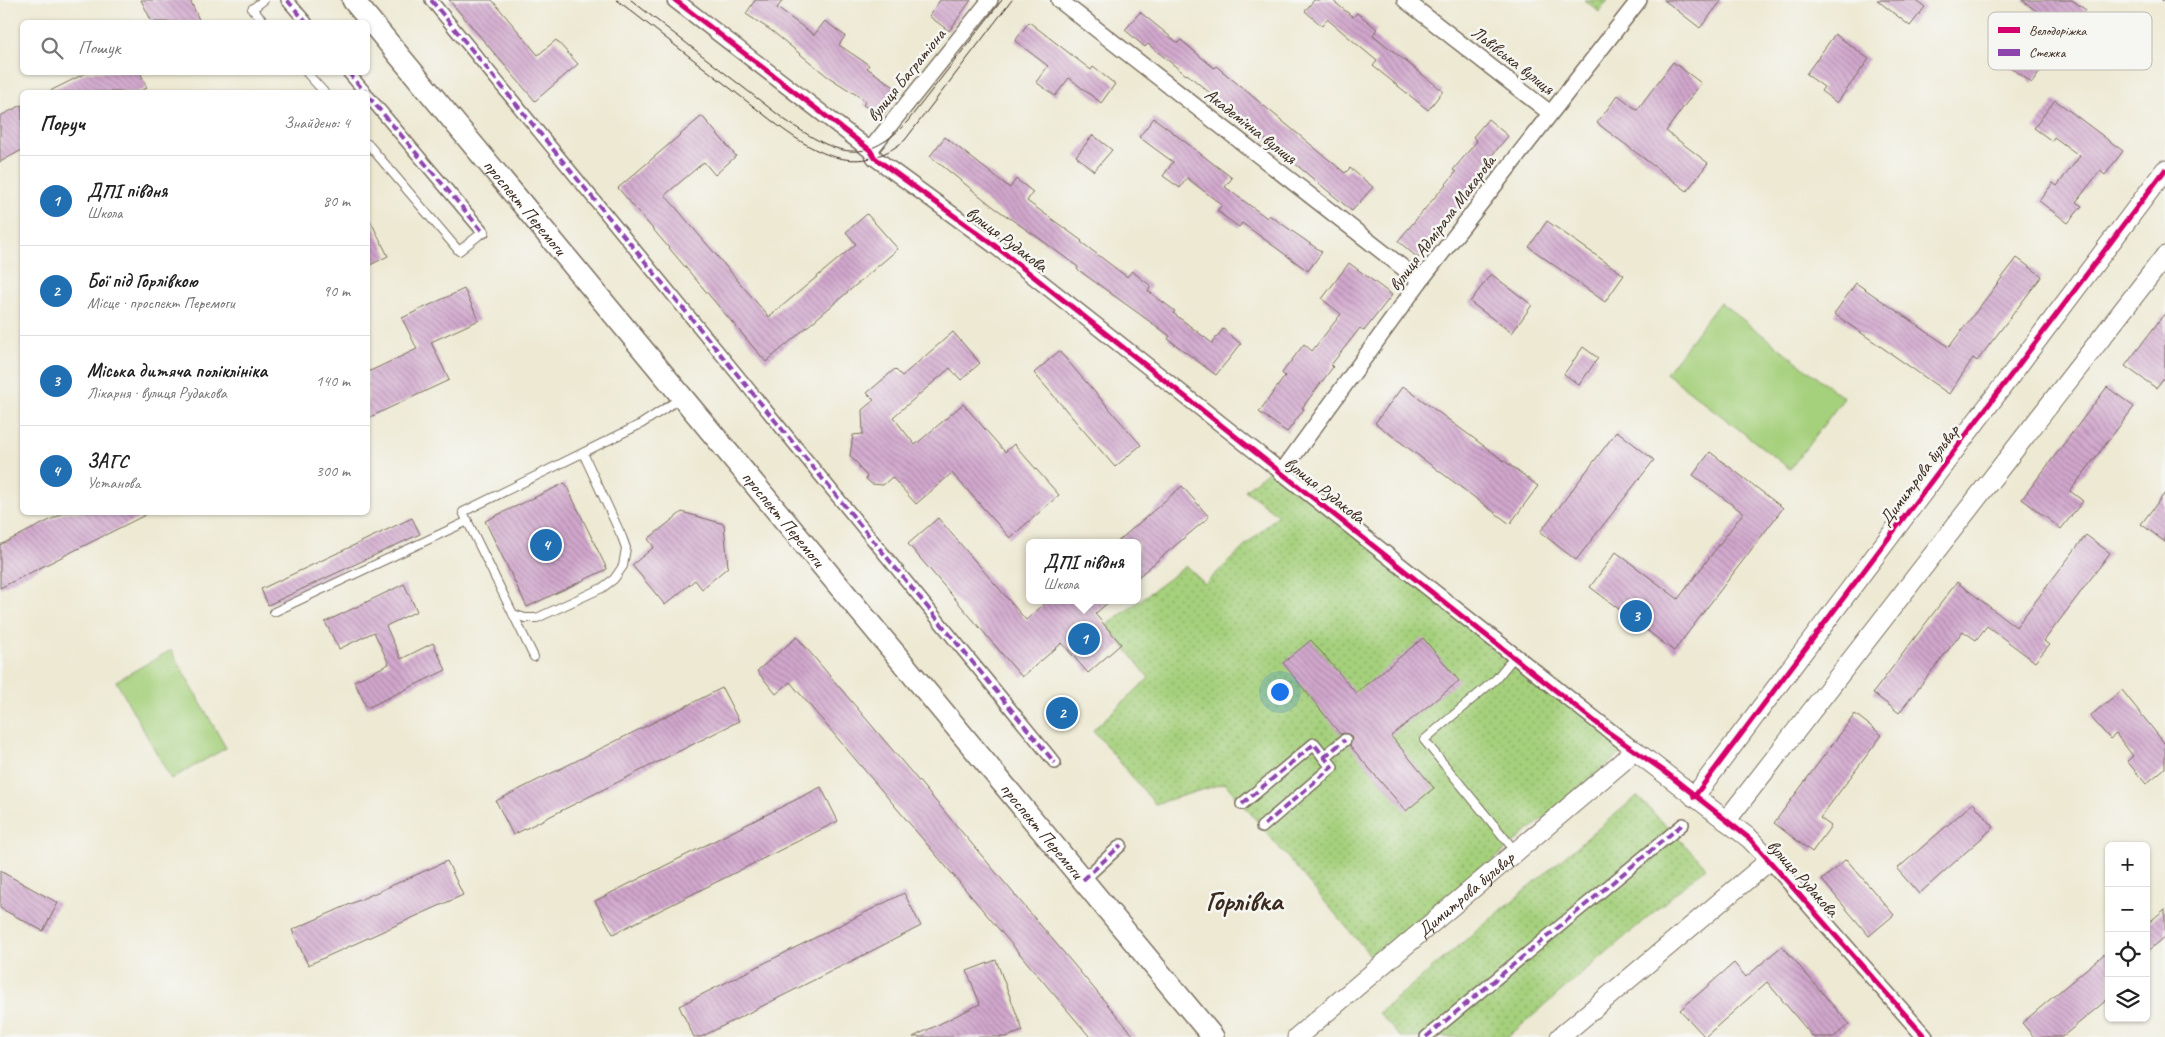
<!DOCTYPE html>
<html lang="uk">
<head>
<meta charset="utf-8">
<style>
	:root { --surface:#fff; --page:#f2f2f2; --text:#222; --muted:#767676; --line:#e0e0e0; --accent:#1f6fb2 }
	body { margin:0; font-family:Caveat,sans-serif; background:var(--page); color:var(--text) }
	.controls { position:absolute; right:15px; bottom:15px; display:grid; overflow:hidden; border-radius:8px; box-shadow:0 1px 4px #0004 }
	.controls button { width:45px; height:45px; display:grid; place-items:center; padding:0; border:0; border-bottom:1px solid var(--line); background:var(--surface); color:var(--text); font:25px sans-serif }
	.you { position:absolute; left:1279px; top:691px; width:18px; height:18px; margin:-12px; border:4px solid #fff; border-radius:50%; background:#1a73e8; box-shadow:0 0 0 8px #1a73e833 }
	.badge { display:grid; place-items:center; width:32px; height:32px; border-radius:50%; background:var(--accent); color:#fff; font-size:16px; font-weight:700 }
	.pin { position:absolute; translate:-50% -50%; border:2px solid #fff; box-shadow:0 1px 5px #0006 }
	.popup { position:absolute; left:1026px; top:539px; width:115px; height:65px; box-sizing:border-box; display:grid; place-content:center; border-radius:8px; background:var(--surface); filter:drop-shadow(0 1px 4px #0005); font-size:16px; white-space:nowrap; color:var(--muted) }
	.popup b { font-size:19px; color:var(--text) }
	.popup::after { content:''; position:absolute; left:50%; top:100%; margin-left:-10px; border:10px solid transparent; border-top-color:var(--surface) }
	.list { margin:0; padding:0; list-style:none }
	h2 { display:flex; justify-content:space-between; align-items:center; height:65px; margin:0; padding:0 20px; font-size:21px }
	h2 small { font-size:16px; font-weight:400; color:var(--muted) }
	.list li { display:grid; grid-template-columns:32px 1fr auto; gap:15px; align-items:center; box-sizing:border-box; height:90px; padding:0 20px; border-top:1px solid var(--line) }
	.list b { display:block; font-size:19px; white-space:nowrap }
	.list p { margin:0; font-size:16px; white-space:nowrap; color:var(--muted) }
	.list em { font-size:16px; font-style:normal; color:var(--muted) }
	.icon { flex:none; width:28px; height:28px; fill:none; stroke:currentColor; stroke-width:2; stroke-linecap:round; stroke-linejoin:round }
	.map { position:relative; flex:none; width:2165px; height:1037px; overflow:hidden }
	.search { position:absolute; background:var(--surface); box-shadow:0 1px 4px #0004; left:20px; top:20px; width:350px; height:55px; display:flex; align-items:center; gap:12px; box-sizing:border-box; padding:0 18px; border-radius:8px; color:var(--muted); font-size:19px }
	.panel { position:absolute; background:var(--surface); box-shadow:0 1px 4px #0004; left:20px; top:90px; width:350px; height:425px; border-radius:8px }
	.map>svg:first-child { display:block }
	.park { fill:url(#park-dots); stroke:#707d4d }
	.garden { fill:#a5d07c; stroke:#707d4d }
	.building { fill:url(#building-back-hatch) }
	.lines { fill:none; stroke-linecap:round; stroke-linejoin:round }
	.service-casing { stroke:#796d5d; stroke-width:10 }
	.pedestrian-casing { stroke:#796d5d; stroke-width:14 }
	.minor-casing { stroke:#796d5d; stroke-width:18 }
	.tertiary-casing { stroke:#796d5d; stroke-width:21 }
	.secondary-casing { stroke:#796d5d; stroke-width:24 }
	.service { stroke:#fff; stroke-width:8 }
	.pedestrian { stroke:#fff; stroke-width:11 }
	.minor { stroke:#fff; stroke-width:15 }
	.tertiary { stroke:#fff; stroke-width:19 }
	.secondary { stroke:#fff; stroke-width:21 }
	.tram { stroke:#3b2a1e; stroke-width:1 }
	.quiet { stroke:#8e44ad; stroke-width:4; stroke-dasharray:8 4; stroke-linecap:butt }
	.cycleway-casing { stroke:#f6f6f2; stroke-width:8 }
	.cycleway { stroke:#d6006c; stroke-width:5 }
	.labels { text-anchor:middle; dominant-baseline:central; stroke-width:5; stroke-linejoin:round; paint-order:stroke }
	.street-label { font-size:18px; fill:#3b2a1e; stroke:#f6f6f2 }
	.town-label { font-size:28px; font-weight:bold; fill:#3b2a1e; stroke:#f6f6f2 }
	.key { fill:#f6f6f2; stroke:#beb9b2; stroke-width:1 }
	.key-label { font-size:14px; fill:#3b2a1e }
</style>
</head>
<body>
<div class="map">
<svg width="2165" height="1037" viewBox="0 0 2165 1037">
	<defs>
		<pattern id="park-dots" width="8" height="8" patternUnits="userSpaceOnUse" patternTransform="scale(1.25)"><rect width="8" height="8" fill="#a5d07c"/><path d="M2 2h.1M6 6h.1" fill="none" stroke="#88a965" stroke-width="1.8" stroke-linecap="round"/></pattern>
		<pattern id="building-back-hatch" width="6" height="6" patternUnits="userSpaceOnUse" patternTransform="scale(1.25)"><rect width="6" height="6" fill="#d1a7cd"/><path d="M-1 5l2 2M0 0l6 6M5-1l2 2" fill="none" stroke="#ab88a6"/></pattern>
	</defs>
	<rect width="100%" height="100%" fill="#f6f6f2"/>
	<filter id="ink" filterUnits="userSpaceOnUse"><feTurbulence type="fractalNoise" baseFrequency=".02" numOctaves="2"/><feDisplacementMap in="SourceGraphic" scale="10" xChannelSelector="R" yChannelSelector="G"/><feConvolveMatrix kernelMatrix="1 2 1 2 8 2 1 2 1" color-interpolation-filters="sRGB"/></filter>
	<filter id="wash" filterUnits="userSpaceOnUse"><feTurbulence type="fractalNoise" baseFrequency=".0096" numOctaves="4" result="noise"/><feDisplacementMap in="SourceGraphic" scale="20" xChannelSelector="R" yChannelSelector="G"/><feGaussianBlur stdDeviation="1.12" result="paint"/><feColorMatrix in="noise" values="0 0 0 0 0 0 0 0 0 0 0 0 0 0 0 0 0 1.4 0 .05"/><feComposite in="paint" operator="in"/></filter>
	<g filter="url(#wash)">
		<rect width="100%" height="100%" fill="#ede9d3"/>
		<g class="park">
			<polygon points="1585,0 1608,0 1599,12"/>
			<polygon points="1277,464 1633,743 1374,960 1225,783 1155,804 1093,730 1149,678 1107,625 1186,566 1205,584 1278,515 1245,490"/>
			<polygon points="1637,796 1706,867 1508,1037 1400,1037 1379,1013"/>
		</g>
		<g class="garden">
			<polygon points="1720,302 1844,398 1790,469 1666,373"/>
			<polygon points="171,650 226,748 171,779 116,681"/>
		</g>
		<g id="blocks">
			<g class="building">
				<polygon points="141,0 190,0 200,22 152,22"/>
				<polygon points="449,0 492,0 538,55 556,40 578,64 535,101"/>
				<polygon points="755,0 783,0 777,8 814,35 825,21 845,36 839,45 869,65 867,68 900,91 882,117 863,105 866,101 827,76 772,31 746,14"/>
				<polygon points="940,0 971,0 949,31 929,16"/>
				<polygon points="1314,0 1332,0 1353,17 1357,13 1377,29 1373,35 1443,91 1428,110 1373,66 1377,61 1327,19 1322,26 1305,11"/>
				<polygon points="1664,0 1722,0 1700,28"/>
				<polygon points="1877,0 1915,0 1925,7 1910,26"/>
				<polygon points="2022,0 2072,0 2086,10 2068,34 2063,30 2040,61 2045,65 2032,83 2002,61 2016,43 2020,46 2043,16"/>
				<polygon points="1140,12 1178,43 1181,40 1214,68 1216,66 1345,173 1350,168 1373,187 1352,211 1187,74 1186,75 1148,44 1145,47 1125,30"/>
				<polygon points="1029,22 1091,70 1093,67 1115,84 1101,103 1069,78 1055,96 1036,82 1048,66 1015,41"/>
				<polygon points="1835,34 1869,59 1837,103 1821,91 1824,87 1806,74"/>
				<polygon points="1673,62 1701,83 1666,131 1708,163 1687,191 1597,123 1618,95 1637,110"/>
				<polygon points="88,72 140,72 147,88 138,92 48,92"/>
				<polygon points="2055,100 2123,151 2105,175 2100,171 2076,202 2082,206 2068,223 2039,201 2053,183 2057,186 2080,156 2054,137 2052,141 2034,128"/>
				<polygon points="22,105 22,150 0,162 0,116"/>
				<polygon points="702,116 736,156 715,175 704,162 665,195 769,317 856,244 846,232 867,214 898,249 766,362 618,188"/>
				<polygon points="1154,118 1232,178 1225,187 1267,218 1269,215 1322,252 1308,271 1242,223 1239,227 1217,211 1222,205 1187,178 1180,188 1163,176 1173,162 1139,137"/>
				<polygon points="1488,119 1508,136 1484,165 1488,168 1460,203 1463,205 1418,258 1398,241 1456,172 1453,170 1477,141 1473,137"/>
				<polygon points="1093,135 1112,150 1094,171 1076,156"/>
				<polygon points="945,137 1010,188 1016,179 1033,192 1027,201 1082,241 1081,242 1127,277 1132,271 1151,286 1148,291 1175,311 1173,313 1212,343 1223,329 1241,344 1216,375 1168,339 1170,336 1077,269 1078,267 1040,239 995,208 930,156"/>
				<polygon points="368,216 388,256 368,266"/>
				<polygon points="1547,221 1624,275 1605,302 1529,247"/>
				<polygon points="2017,258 2042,276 1977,361 1973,358 1949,394 1834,314 1856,283 1949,347"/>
				<polygon points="1349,263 1392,295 1364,331 1360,328 1331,365 1333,367 1302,408 1304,409 1287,432 1259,412 1285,376 1282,373 1304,344 1312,351 1341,314 1322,299"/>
				<polygon points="1491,274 1532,305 1512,333 1470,302"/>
				<polygon points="464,289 479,320 431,342 449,380 368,418 368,372 417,349 402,318"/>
				<polygon points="2165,313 2165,376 2156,388 2125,366"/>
				<polygon points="953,332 980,363 961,380 950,368 893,417 915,445 963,404 1005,452 1014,444 1059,495 1010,538 952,473 916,504 892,477 883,485 872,484 866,479 867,476 859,468 859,465 850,456 853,435 863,434 862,410 874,400 867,393 895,369 902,376"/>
				<polygon points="1583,347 1598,358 1579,385 1564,374"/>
				<polygon points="1059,351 1141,445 1115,467 1034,373"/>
				<polygon points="1403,386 1538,486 1510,524 1375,423"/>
				<polygon points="2107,387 2134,407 2070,491 2083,501 2061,529 2022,499"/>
				<polygon points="1617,431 1654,460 1576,560 1540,532"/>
				<polygon points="1710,452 1783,508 1674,651 1590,587 1616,552 1678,599 1743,513 1693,475"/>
				<polygon points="565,483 607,569 527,607 485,521"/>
				<polygon points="1182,486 1209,517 1138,577 1138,543 1116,543"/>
				<polygon points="2165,493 2165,542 2141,524"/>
				<polygon points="66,512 151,512 0,588 0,545"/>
				<polygon points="682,512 724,524 728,567 702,589 695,580 665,605 632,565 654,547 648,539"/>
				<polygon points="412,518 420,534 268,605 261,589"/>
				<polygon points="938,518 1026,620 1049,600 1111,600 1095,614 1121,644 1088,673 1062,643 1022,677 908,544"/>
				<polygon points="2086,535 2110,553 2044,641 2049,645 2035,662 1987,626 1976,640 1963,631 1899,713 1873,693 1957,582 2016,627"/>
				<polygon points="404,584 417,611 386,626 401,659 433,643 446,670 367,708 354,681 389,664 374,632 339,649 325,622"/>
				<polygon points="797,637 1135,1037 1090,1037 790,682 776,694 757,671"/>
				<polygon points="1423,638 1459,681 1391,736 1434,788 1406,811 1350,746 1352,739 1350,735 1344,733 1340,734 1283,663 1311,640 1356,693"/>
				<polygon points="722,688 739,721 513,835 496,801"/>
				<polygon points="2122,690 2165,744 2165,768 2146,784 2127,761 2133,756 2116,734 2110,739 2090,716"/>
				<polygon points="1855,714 1882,735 1820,818 1831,826 1812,852 1774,823"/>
				<polygon points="821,787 838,821 613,934 595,901"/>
				<polygon points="1973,803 1994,827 1919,894 1897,869"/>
				<polygon points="1846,859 1894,915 1869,936 1822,880"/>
				<polygon points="447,861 463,895 308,965 292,930"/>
				<polygon points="0,871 58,903 43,931 0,908"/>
				<polygon points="904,893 921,926 701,1037 694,1037 679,1006"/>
				<polygon points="2165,909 2165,937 2146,953 2146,925"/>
				<polygon points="1782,946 1849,1024 1834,1037 1813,1037 1767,982 1705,1037 1680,1010 1734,963 1746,977"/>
				<polygon points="2109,950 2109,998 2062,1037 2034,1037 2022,1023"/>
				<polygon points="996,960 1023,1031 1006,1037 913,1037 980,1004 967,971"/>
			</g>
		</g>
	</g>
	<g filter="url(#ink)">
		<use href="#blocks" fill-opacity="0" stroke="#796d5d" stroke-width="1"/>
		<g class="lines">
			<defs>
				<g id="service">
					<polyline points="264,0 252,9 264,22"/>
					<polyline points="306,72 324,92"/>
					<polyline points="368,144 459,251 483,232"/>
					<polyline points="274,612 468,521"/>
					<polyline points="513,614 525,618 537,618 602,588 614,579 623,566 626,548 622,537 583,453"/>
					<polyline points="534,657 463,512 641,424 681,398"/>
					<polyline points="1514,657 1496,679 1424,740 1516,852"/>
				</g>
				<g id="pedestrian">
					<polyline points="287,0 306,22"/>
					<polyline points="431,0 1055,763"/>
					<polyline points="348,72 365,92"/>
					<polyline points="368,96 483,232"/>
					<polyline points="1324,757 1345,740"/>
					<polyline points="1242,804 1314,744 1332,767 1262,827"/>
					<polyline points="1083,880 1121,845"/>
					<polyline points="1426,1037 1683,824"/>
				</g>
				<g id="minor">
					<polyline points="675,0 870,150 875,158 994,245 1634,750"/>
					<polyline points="1059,0 1420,281"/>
					<polyline points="1405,0 1550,113"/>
					<polyline points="870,150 990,0"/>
					<polyline points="1281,473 1420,281 1639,0"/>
					<polyline points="1770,860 1925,1037"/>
				</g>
				<g id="tertiary">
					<polyline points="1694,797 2165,170"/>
					<polyline points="1726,821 2165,256"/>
					<path id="s1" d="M1297,1037L1621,763L1634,750L1750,839L1770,860L1560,1037"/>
				</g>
				<g id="secondary">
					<path id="s2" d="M353,0L1213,1037"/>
				</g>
			</defs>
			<use href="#service" class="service-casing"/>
			<use href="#pedestrian" class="pedestrian-casing"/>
			<use href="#minor" class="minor-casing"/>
			<use href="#tertiary" class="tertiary-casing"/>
			<use href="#secondary" class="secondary-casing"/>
			<use href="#service" class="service"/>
			<use href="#pedestrian" class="pedestrian"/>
			<use href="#minor" class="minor"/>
			<use href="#tertiary" class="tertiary"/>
			<use href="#secondary" class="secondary"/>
			<g class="tram">
				<path d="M617,0L776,124C817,155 859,178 905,140L1012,0"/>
				<path d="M631,0L785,120C832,151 862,170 907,122L1002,0"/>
				<polyline points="2162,0 2165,2"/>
			</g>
			<g class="quiet">
				<polyline points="287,0 306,22"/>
				<polyline points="431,0 1055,763"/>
				<polyline points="348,72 365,92"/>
				<polyline points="368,96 483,232"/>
				<polyline points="1324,757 1345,740"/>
				<polyline points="1242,804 1314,744 1332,767 1262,827"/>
				<polyline points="1083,880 1121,845"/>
				<polyline points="1426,1037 1683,824"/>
			</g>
			<defs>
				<g id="cycleway">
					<polyline points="675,0 870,150 875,158 994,245 1608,732 1664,771 1750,839 1925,1037"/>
					<polyline points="1694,797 2165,170"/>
				</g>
			</defs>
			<use href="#cycleway" class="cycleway-casing"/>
			<use href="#cycleway" class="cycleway"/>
		</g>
	</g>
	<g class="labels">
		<g class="street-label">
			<text transform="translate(1513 60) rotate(38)">Львівська вулиця</text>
			<text transform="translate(906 75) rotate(-51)">вулиця Багратіона</text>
			<text transform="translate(1251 126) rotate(38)">Академічна вулиця</text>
			<text stroke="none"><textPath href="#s2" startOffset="269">проспект Перемоги</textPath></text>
			<text transform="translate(1442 223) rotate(-53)">вулиця Адмірала Макарова</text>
			<text transform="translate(1007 239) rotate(37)">вулиця Рудакова</text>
			<text transform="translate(1919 475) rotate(-53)">Димитрова бульвар</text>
			<text transform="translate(1325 490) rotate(38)">вулиця Рудакова</text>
			<text stroke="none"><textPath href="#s2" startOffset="674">проспект Перемоги</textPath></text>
			<text stroke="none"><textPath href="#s2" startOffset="1079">проспект Перемоги</textPath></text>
			<text transform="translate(1803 878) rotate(48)">вулиця Рудакова</text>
			<text stroke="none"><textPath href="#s1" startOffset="221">Димитрова бульвар</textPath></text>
		</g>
		<g class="town-label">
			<text x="1244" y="900">Горлівка</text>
		</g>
	</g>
	<rect x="1988" y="12" width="164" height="58" rx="8" class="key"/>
	<rect x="1998" y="27" width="22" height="6" fill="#d6006c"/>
	<rect x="1998" y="49" width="22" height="7" fill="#8e44ad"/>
	<g class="key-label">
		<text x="2029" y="35">Велодоріжка</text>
		<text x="2029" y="57">Стежка</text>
	</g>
</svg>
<div class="controls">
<button>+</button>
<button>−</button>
<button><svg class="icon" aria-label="locate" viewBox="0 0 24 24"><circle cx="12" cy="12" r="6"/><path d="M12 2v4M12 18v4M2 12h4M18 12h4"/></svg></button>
<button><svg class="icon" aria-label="layers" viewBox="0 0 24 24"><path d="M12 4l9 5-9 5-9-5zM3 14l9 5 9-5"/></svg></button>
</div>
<div class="you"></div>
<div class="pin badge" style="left:1084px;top:639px">1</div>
<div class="popup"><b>ДПІ півдня</b>Школа</div>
<div class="pin badge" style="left:1062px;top:713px">2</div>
<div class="pin badge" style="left:1636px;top:616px">3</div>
<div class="pin badge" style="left:546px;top:545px">4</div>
<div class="search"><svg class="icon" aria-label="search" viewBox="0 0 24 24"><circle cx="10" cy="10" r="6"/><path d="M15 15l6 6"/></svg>Пошук</div>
<section class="panel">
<h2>Поруч<small>Знайдено: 4</small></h2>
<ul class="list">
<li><span class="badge">1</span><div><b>ДПІ півдня</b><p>Школа</p></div><em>80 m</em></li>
<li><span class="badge">2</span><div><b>Бої під Горлівкою</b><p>Місце · проспект Перемоги</p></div><em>90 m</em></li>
<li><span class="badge">3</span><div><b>Міська дитяча поліклініка</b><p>Лікарня · вулиця Рудакова</p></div><em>140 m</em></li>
<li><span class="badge">4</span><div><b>ЗАГС</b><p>Установа</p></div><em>300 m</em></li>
</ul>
</section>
</div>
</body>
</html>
